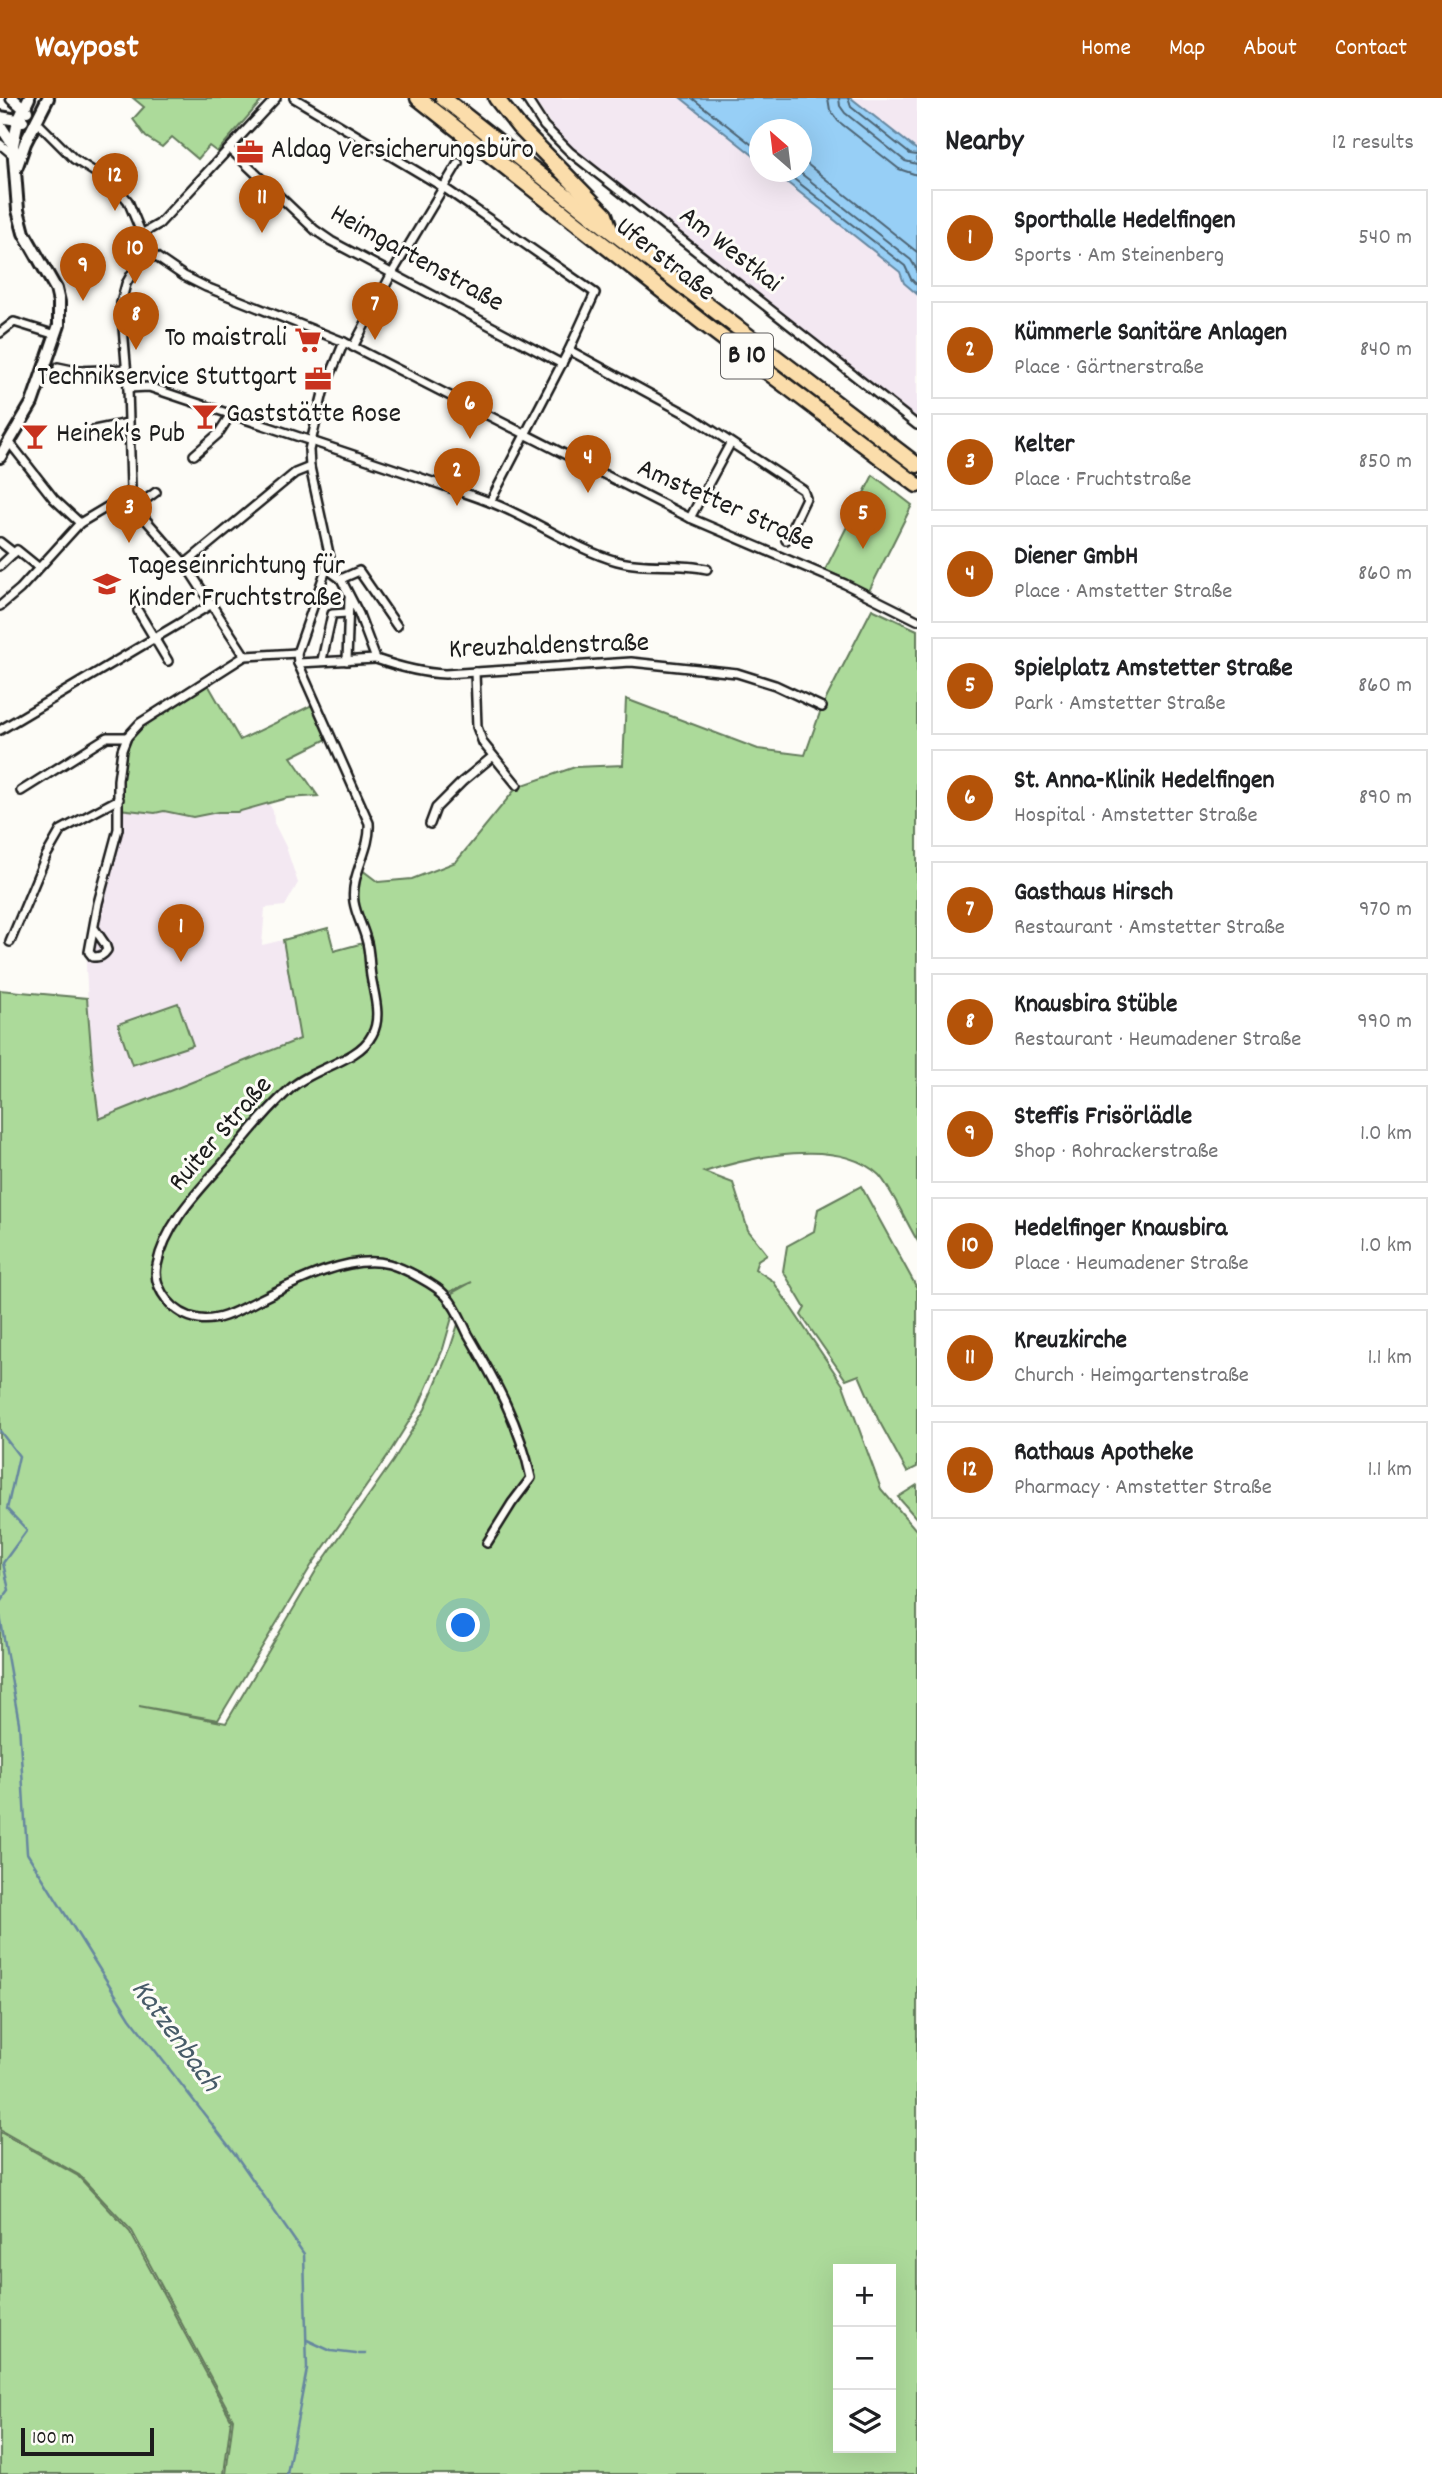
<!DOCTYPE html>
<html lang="en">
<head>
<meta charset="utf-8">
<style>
	:root { --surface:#fff; --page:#f2f2f2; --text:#202124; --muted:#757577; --line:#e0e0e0; --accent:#b45309 }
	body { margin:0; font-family:Dekko,sans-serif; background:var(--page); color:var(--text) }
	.controls { position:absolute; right:21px; bottom:21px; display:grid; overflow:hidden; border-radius:0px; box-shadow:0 7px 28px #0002 }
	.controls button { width:63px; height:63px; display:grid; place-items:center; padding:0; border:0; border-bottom:2px solid var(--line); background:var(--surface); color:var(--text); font:35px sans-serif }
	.compass { position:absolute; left:749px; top:21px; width:63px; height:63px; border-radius:50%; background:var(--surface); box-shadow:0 7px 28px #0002; rotate:332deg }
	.scale { position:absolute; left:21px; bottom:18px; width:133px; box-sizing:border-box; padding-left:7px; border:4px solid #1c1c1c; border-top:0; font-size:19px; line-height:24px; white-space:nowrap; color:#1c1c1c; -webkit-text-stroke:5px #fdfcf7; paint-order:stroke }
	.you { position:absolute; left:464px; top:1528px; width:24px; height:24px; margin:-18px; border:5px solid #fff; border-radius:50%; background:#1a73e8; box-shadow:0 0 0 10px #1a73e833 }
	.badge { display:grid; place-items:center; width:46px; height:46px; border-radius:50%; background:var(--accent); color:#fff; font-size:23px; font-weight:700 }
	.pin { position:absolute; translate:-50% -58px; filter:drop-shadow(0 2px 4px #0008) }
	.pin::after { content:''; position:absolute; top:37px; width:24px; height:21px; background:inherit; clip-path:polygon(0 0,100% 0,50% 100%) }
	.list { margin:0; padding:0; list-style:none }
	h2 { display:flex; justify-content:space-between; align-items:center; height:91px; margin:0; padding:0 28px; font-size:30px }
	h2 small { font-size:23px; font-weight:400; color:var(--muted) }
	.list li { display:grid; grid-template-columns:46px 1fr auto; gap:21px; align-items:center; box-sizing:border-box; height:98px; margin:0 14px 14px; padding:0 14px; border:2px solid var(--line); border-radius:0px }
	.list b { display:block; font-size:26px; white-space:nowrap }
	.list p { margin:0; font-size:23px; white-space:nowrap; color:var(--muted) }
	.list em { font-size:23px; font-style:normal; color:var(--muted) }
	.icon { flex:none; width:38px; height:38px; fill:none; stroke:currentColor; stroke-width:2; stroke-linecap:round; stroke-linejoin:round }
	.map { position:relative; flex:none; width:917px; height:2376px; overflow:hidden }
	header { display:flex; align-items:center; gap:42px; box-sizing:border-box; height:98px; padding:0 35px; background:var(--accent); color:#fff }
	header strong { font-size:33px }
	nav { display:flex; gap:38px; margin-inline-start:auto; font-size:24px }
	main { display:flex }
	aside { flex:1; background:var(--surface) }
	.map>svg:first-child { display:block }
	.built { fill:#f3e8f2 }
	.green { fill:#acda9a; stroke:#647b5b; stroke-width:2; fill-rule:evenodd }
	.water { fill:#97cff6; stroke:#66879f; stroke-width:2 }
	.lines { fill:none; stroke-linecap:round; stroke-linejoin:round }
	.shore { stroke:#4d6473; stroke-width:2 }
	.stream { stroke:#66879f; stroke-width:2.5 }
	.street-casing { stroke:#1c1c1c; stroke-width:12 }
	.secondary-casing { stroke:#1c1c1c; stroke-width:16 }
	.highway-casing { stroke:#1c1c1c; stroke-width:19 }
	.street { stroke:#fdfcf7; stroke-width:7 }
	.secondary { stroke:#fdfcf7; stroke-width:10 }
	.highway { stroke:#fbddab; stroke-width:14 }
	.labels { text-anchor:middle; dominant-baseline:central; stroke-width:6; stroke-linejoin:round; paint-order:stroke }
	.shield { fill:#fdfcf7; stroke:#605f5e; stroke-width:2 }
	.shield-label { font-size:26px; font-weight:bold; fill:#1c1c1c }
	.poi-label { font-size:28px; fill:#1c1c1c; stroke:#fdfcf7; text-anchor:start }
	.street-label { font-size:28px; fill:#1c1c1c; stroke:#fdfcf7 }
	.water-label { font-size:30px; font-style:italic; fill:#475b68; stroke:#fdfcf7 }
</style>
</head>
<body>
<header>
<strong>Waypost</strong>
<nav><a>Home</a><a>Map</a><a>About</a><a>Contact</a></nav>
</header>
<main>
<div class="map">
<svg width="917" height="2376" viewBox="0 0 917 2376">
	<rect width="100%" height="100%" fill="#fdfcf7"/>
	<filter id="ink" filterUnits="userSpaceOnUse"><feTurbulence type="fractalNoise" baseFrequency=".0143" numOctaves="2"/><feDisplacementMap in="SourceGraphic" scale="14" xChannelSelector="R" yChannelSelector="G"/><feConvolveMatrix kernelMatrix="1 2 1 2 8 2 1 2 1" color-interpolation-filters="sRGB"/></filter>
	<g filter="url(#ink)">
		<g class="built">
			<polygon points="533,0 681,0 759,62 760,74 774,74 901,174 904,185 917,196 917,322 581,58 555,32"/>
			<polygon points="851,0 917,0 917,52"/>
			<polygon points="263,705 269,706 273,713 274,725 286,749 298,785 285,808 265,810 262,847 283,842 300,941 99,1021 89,929 86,867 119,711 155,715 164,713 193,719 218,714 237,714"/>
		</g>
		<g class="green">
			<polygon points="133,0 264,0 217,54 209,48 198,61 172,39 162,49 146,39 133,21 144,9"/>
			<polygon points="873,377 912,407 869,493 825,472"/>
			<path d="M872,511L917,532V1142C908,1127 889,1087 879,1077C838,1038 751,1059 704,1074L733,1085L748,1132L767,1156L758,1162L755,1171L773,1183L843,1287L881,1391L917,1433V2376H226L233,2321L132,2133L79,2077L0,2032V892L87,900L93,975L99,1021L300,941L283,842L328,830L334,853L367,844L355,806L358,769L378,784L412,781L456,764L517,689L575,669L623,667L626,601L758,651L805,657L822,609ZM472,1184L447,1198L460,1220L450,1251L425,1311L393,1363L317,1471L226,1625L139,1608L218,1622L311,1468L388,1357L418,1309L443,1251L453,1216L440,1198ZM838,2171H891V2350H838Z"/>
			<polygon points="206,583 240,642 312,607 327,641 291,659 318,698 287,700 237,714 218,714 193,719 164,713 155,715 119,711 118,682 127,639"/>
			<polygon points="178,905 193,947 132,967 118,926"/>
			<polygon points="861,1088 917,1190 917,1369 907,1374 878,1321 859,1277 846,1282 801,1217 805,1210 783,1173 787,1148 814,1133 818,1111"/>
			<polygon points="917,1387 917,1421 898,1399"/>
			<polygon points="0,2034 78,2078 130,2134 231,2321 224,2376 0,2376"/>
		</g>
		<polygon class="water" points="681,0 851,0 917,52 917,196 904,185 900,174 774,74 802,74 802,32 760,32 759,62"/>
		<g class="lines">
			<g class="shore">
				<polyline points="692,0 760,53"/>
				<polyline points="828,0 830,12 838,23 899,71 917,77"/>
				<polyline points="839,0 840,8 845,15 905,63 917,66"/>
				<polyline points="848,0 851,9 910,56 917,57"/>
				<polyline points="802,62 917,154"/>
				<polyline points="785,74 905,168 911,181 917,187"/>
				<polyline points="799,74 911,162 917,172"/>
			</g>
			<g class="stream">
				<polyline points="0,1333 19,1358 7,1411 27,1432 3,1465 9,1492 0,1504"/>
				<polyline points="0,1518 19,1625 27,1755 130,1920 235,2056 304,2156 307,2271 287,2376"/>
				<polyline points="307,2242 331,2253 356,2256"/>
				<polyline points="359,2256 366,2256"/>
			</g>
			<defs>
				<g id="street">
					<polyline points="294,0 443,89 595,195 569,252 490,404"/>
					<polyline points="526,0 544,28 570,54 917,327"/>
					<polyline points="36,23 74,61 115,87 128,103 147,149 152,156 184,178 206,189 344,244 690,420 845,486 917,522"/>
					<polyline points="0,46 13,57"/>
					<polyline points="230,51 315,132 331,143 562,266"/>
					<polyline points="143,135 159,126 276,0"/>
					<polyline points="0,235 14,224 56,237"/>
					<path d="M344,244L323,295L309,352L310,369L330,460L297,555L298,565L369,725C371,753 350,776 354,804C356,817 363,829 366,841C370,853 369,866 371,878C374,897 382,919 372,937C359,963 313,970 291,990C269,1010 251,1032 232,1055C204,1088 166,1122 157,1167C154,1180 159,1192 167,1202C175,1212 187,1219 199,1221C219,1224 239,1212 255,1204C291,1186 349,1155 389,1166C404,1170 436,1187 446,1198C456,1208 462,1224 468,1236C495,1282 520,1327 531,1380L512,1405L487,1445"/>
					<polyline points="353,249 391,177 458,65"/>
					<polyline points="569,252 692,319 803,392 806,400 786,442"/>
					<polyline points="58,269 77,273 126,271"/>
					<path d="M128,290L149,289C261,327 375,363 487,403C532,419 571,450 617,463C646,471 677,464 707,471"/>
					<polyline points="94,332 128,325"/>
					<polyline points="10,345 54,401 80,425"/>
					<polyline points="194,357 218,336 231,316"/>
					<polyline points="129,396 131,390 128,290 121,205 126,186 147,149"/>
					<polyline points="129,396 146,422 185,466 245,558 297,555"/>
					<polyline points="137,408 156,394"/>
					<polyline points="690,420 730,346"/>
					<polyline points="0,444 14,455"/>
					<polyline points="185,466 295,375 310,369"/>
					<polyline points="0,468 17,452 38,469"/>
					<path d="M327,471L341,481L359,516L376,561C399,569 421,575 445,576L631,564L737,575L775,587L822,609"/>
					<polyline points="341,481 359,473 397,528"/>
					<polyline points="0,508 20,491 80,425 129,396"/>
					<polyline points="138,513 168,563"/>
					<polyline points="322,562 332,516 347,515"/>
					<polyline points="347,563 349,500"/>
					<polyline points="298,565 376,561"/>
					<polyline points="475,574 477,629 483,645 517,687"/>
					<polyline points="0,632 212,506"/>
					<polyline points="21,693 107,639 127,639"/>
					<polyline points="430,726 436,710 463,683 492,659"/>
					<path d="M94,830L105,846L107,852C103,858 100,859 93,859L89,854L98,805L118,731V682L122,652L127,639L140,625L245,558"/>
					<polyline points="10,844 46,758 61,732 119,701"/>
				</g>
				<g id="secondary">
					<polyline points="12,0 27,13"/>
					<polyline points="0,19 23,23"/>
					<polyline points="0,27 13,47"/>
					<polyline points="17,68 25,45 48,0"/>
					<polyline points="0,359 32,305 59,227 59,204 56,191 24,135 18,112 13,47 18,23 29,0"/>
				</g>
				<g id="highway">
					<polyline points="418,0 703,225 917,387"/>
					<polyline points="443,0 611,133 917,367"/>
					<polyline points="496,0 518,28 605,117 609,129"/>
				</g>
			</defs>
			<use href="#street" class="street-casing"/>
			<use href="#secondary" class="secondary-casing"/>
			<use href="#highway" class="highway-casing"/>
			<use href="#street" class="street"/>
			<use href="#secondary" class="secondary"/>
			<use href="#highway" class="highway"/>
		</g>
	</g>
	<defs>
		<symbol id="office-bare" viewBox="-9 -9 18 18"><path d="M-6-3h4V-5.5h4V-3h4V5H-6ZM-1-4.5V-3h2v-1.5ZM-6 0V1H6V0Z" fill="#c8321e" stroke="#fdfcf7" stroke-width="2.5" paint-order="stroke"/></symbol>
		<symbol id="supermarket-bare" viewBox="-9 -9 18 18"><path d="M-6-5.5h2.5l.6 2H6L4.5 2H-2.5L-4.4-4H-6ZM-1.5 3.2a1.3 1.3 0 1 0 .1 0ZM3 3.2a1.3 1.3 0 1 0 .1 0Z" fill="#c8321e" stroke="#fdfcf7" stroke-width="2.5" paint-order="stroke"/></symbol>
		<symbol id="bar-bare" viewBox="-9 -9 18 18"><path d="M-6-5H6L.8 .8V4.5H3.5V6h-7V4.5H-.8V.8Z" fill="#c8321e" stroke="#fdfcf7" stroke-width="2.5" paint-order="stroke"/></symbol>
		<symbol id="school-bare" viewBox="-9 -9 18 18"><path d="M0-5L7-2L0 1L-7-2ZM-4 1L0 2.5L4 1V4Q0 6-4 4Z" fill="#c8321e" stroke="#fdfcf7" stroke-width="2.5" paint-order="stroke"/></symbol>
	</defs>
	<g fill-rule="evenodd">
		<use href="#office-bare" x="231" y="35" width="38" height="38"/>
		<use href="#supermarket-bare" x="289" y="223" width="38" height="38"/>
		<use href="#office-bare" x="299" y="262" width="38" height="38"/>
		<use href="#bar-bare" x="186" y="299" width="38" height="38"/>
		<use href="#bar-bare" x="16" y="319" width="38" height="38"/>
		<use href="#school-bare" x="88" y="467" width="38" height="38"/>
	</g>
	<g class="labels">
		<rect class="shield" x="721" y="235.5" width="52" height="45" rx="5"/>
		<g class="shield-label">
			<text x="747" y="258">B 10</text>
		</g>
		<g class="poi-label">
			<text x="271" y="54">Aldag Versicherungsbüro</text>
			<text x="287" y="242" text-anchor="end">To maistrali</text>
			<text x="297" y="281" text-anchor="end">Technikservice Stuttgart</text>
			<text x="226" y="318">Gaststätte Rose</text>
			<text x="56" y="338">Heinek's Pub</text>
			<text x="128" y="470">Tageseinrichtung für<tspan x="128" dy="32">Kinder Fruchtstraße</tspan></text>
		</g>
		<g class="street-label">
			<text transform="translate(729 153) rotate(38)">Am Westkai</text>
			<text transform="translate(416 162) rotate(29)">Heimgartenstraße</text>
			<text transform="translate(664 163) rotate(38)">Uferstraße</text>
			<text transform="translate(725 409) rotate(24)">Amstetter Straße</text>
			<text transform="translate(549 550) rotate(-2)">Kreuzhaldenstraße</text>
			<text transform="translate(222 1037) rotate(-49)">Ruiter Straße</text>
		</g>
		<g class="water-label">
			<text transform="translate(174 1939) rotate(54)">Katzenbach</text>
		</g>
	</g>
</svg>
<div class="controls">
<button>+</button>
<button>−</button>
<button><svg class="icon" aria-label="layers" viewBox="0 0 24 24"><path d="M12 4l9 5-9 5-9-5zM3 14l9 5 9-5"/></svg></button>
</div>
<svg class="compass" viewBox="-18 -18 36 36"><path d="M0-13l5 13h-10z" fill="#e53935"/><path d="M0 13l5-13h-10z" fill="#757577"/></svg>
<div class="scale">100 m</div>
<div class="you"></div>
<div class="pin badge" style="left:181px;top:864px">1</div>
<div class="pin badge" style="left:457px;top:408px">2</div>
<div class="pin badge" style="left:129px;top:445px">3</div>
<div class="pin badge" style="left:588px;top:395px">4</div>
<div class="pin badge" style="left:863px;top:451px">5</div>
<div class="pin badge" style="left:470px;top:341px">6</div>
<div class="pin badge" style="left:375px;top:242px">7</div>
<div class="pin badge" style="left:136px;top:252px">8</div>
<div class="pin badge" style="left:83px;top:203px">9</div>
<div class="pin badge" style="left:135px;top:186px">10</div>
<div class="pin badge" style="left:262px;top:135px">11</div>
<div class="pin badge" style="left:115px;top:113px">12</div>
</div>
<aside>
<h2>Nearby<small>12 results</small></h2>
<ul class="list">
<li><span class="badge">1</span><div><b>Sporthalle Hedelfingen</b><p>Sports · Am Steinenberg</p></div><em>540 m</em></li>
<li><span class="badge">2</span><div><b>Kümmerle Sanitäre Anlagen</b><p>Place · Gärtnerstraße</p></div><em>840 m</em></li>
<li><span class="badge">3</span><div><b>Kelter</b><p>Place · Fruchtstraße</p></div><em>850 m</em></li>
<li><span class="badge">4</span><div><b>Diener GmbH</b><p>Place · Amstetter Straße</p></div><em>860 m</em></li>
<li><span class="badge">5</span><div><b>Spielplatz Amstetter Straße</b><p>Park · Amstetter Straße</p></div><em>860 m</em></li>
<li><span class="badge">6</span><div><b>St. Anna-Klinik Hedelfingen</b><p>Hospital · Amstetter Straße</p></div><em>890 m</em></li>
<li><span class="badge">7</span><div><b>Gasthaus Hirsch</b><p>Restaurant · Amstetter Straße</p></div><em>970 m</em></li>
<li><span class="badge">8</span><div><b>Knausbira Stüble</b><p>Restaurant · Heumadener Straße</p></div><em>990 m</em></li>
<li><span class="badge">9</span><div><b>Steffis Frisörlädle</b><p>Shop · Rohrackerstraße</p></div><em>1.0 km</em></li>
<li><span class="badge">10</span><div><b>Hedelfinger Knausbira</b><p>Place · Heumadener Straße</p></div><em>1.0 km</em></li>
<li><span class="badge">11</span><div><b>Kreuzkirche</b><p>Church · Heimgartenstraße</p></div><em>1.1 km</em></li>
<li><span class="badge">12</span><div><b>Rathaus Apotheke</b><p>Pharmacy · Amstetter Straße</p></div><em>1.1 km</em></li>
</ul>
</aside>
</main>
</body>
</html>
